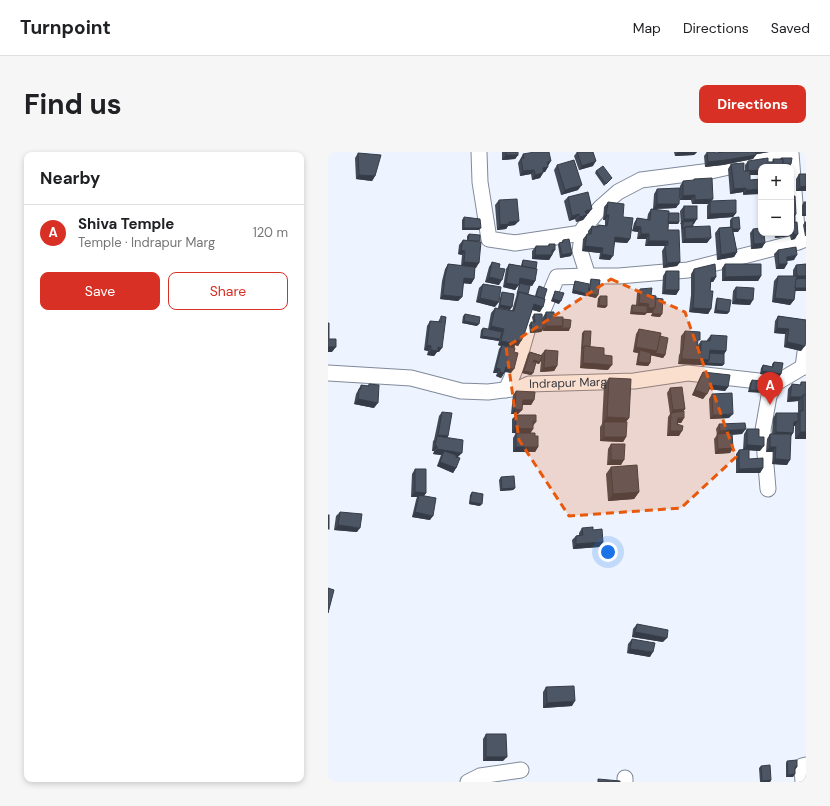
<!DOCTYPE html>
<html lang="en">
<head>
<meta charset="utf-8">
<style>
	:root { --surface:#fff; --page:#f6f6f6; --text:#202124; --muted:#757577; --line:#e0e0e0; --accent:#d93025 }
	body { margin:0; font-family:"DM Sans",sans-serif; background:var(--page); color:var(--text) }
	.controls { position:absolute; right:12px; top:12px; display:grid; overflow:hidden; border-radius:8px; box-shadow:0 2px 6px #0003 }
	.controls button { width:36px; height:36px; display:grid; place-items:center; padding:0; border:0; border-bottom:1px solid var(--line); background:var(--surface); color:var(--text); font:20px sans-serif }
	.you { position:absolute; left:280px; top:400px; width:14px; height:14px; margin:-10px; border:3px solid #fff; border-radius:50%; background:#1a73e8; box-shadow:0 0 0 6px #1a73e833 }
	.badge { display:grid; place-items:center; width:26px; height:26px; border-radius:50%; background:var(--accent); color:#fff; font-size:13px; font-weight:700 }
	.pin { position:absolute; translate:-50% -33px; filter:drop-shadow(0 1px 2px #0008) }
	.pin::after { content:''; position:absolute; top:21px; width:14px; height:12px; background:inherit; clip-path:polygon(0 0,100% 0,50% 100%) }
	.list { margin:0; padding:0; list-style:none }
	h2 { display:flex; justify-content:space-between; align-items:center; height:52px; margin:0; padding:0 16px; font-size:17px }
	h2 small { font-size:13px; font-weight:400; color:var(--muted) }
	.list li { display:grid; grid-template-columns:26px 1fr auto; gap:12px; align-items:center; box-sizing:border-box; height:56px; padding:0 16px; border-top:1px solid var(--line) }
	.list b { display:block; font-size:15px; white-space:nowrap }
	.list p { margin:0; font-size:13px; white-space:nowrap; color:var(--muted) }
	.list em { font-size:13px; font-style:normal; color:var(--muted) }
	.actions { display:flex; gap:8px; padding:12px 16px }
	.actions a { flex:1; padding:9px 0; border:1px solid var(--accent); border-radius:8px; text-align:center; font-size:14px; color:var(--accent) }
	.actions .main { background:var(--accent); color:#fff }
	.map { position:relative; flex:none; width:478px; height:630px; overflow:hidden; border-radius:8px }
	header { display:flex; align-items:center; gap:24px; box-sizing:border-box; height:56px; padding:0 20px; background:var(--surface); border-bottom:1px solid var(--line) }
	header strong { font-size:19px }
	nav { display:flex; gap:22px; margin-inline-start:auto; font-size:14px }
	.intro { display:flex; align-items:center; justify-content:space-between; box-sizing:border-box; height:96px; padding:0 24px }
	h1 { margin:0; font-size:28px }
	.button { padding:10px 18px; border-radius:8px; background:var(--accent); color:#fff; font-size:14px; font-weight:700 }
	main { display:flex; gap:24px; padding:0 24px }
	aside { flex:1; background:var(--surface); border-radius:8px; box-shadow:0 2px 6px #0003 }
	.map>svg:first-child { display:block }
	.lines { fill:none; stroke-linecap:round; stroke-linejoin:round }
	.minor-casing { stroke:#808a9a; stroke-width:17 }
	.minor { stroke:#fff; stroke-width:15 }
	.wall { fill:#424a57 }
	.shaded-wall { fill:#363c47 }
	.building { fill:#4d5665; stroke:#363c47 }
	.marked { fill:#e8590c; fill-opacity:0.2; stroke:#e8590c; stroke-width:3; stroke-dasharray:8 5; stroke-linejoin:round }
	.labels { text-anchor:middle; dominant-baseline:central; stroke-width:4; stroke-linejoin:round; paint-order:stroke }
	.street-label { font-size:12px; fill:#353941; stroke:#fff }
</style>
</head>
<body>
<header>
<strong>Turnpoint</strong>
<nav><a>Map</a><a>Directions</a><a>Saved</a></nav>
</header>
<div class="intro"><h1>Find us</h1><a class="button">Directions</a></div>
<main>
<aside>
<h2>Nearby<small></small></h2>
<ul class="list">
<li><span class="badge">A</span><div><b>Shiva Temple</b><p>Temple · Indrapur Marg</p></div><em>120 m</em></li>
</ul>
<div class="actions"><a class="main">Save</a><a>Share</a></div>
</aside>
<div class="map">
<svg width="478" height="630" viewBox="0 0 478 630">
	<rect width="100%" height="100%" fill="#edf4ff"/>
	<g class="lines">
		<defs>
			<g id="minor">
				<polyline points="151,0 152,30 161,87 187,91 254,81"/>
				<polyline points="260,124 252,99 255,77 273,55 290,40 313,28 383,19 463,1 470,90"/>
				<polyline points="475,215 478,193"/>
				<path id="s1" d="M0,221L83,226L133,239L160,240L192,236L201,232L306,229L360,221L448,231L475,215H478"/>
				<path d="M178,238C190,214 197,187 204,161L213,163L229,125L260,124H291L360,118L470,90L478,87"/>
				<polyline points="440,337 435,278 441,244 448,231"/>
				<polyline points="140,630 152,624 193,618"/>
				<polyline points="297,630 297,626"/>
				<polyline points="475,630 474,614 478,613"/>
			</g>
		</defs>
		<use href="#minor" class="minor-casing"/>
		<use href="#minor" class="minor"/>
	</g>
	<g class="wall">
		<polygon points="174,0 190,0 190,3 187,7 174,8"/>
		<polygon points="249,0 265,0 265,14 251,18 246,4"/>
		<polygon points="346,0 369,0 366,3 347,4"/>
		<polygon points="379,0 387,0 387,1 393,0 441,0 428,2 425,7 395,13 377,15 376,4"/>
		<polygon points="30,1 47,24 44,29 28,27 27,6"/>
		<polygon points="195,2 220,14 217,20 215,20 215,21 212,26 204,28 203,22 192,24 190,11"/>
		<polygon points="453,6 462,15 433,15 433,23 422,23 422,28 433,27 415,43 415,40 402,42 400,17 403,12 417,19 417,13 420,9 444,10 445,7 452,7"/>
		<polygon points="229,13 250,38 233,43 226,18"/>
		<polygon points="268,19 284,26 276,34 267,21"/>
		<polygon points="471,22 478,22 478,39 468,39 468,27"/>
		<polygon points="366,27 383,49 408,61 405,65 379,67 379,54 380,52 364,52 363,48 352,48 352,39 348,56 327,57 341,61 351,70 350,72 340,72 340,78 352,110 349,114 335,116 334,99 337,94 317,94 318,87 309,87 310,80 304,79 306,71 309,66 319,68 320,62 323,57 325,57 326,42 329,37 352,36 352,34 355,29 365,29"/>
		<polygon points="463,44 468,62 467,65 467,87 463,88 462,84 447,86 446,81 463,81"/>
		<polygon points="240,45 260,62 258,62 259,63 255,68 248,70 247,67 241,69 236,49"/>
		<polygon points="171,48 187,73 180,74 178,77 169,78 167,53"/>
		<polygon points="280,50 295,65 302,87 299,91 287,90 282,108 271,107 272,101 254,99 255,87 259,82 260,82 260,79 264,74 269,75 270,73 277,74 277,68 275,68 276,55"/>
		<polygon points="476,50 478,50 478,64 474,64 474,53"/>
		<polygon points="356,54 366,72 365,72 365,74 379,91 354,91 352,59"/>
		<polygon points="136,65 151,78 134,78 134,68"/>
		<polygon points="404,66 410,80 405,80 409,100 406,105 389,108 387,81 391,76 402,75 402,68"/>
		<polygon points="477,70 478,70 478,84 477,84 475,73"/>
		<polygon points="425,77 434,96 423,97 422,81"/>
		<polygon points="141,82 148,116 147,116 146,127 143,132 135,131 134,145 130,149 112,147 114,129 117,117 120,112 133,114 134,103 130,102 131,93 135,88 139,89 139,84"/>
		<polygon points="235,88 244,101 243,104 232,106 230,93 231,91 233,91"/>
		<polygon points="221,92 227,98 221,108 204,107 204,99 208,94 220,94"/>
		<polygon points="450,98 466,108 459,109 459,112 456,117 448,117 446,102"/>
		<polygon points="195,108 208,117 207,129 204,134 197,132 200,142 207,144 209,137 211,134 212,160 204,158 193,189 190,194 187,193 186,196 183,221 177,220 173,226 168,224 169,221 165,221 171,197 173,194 170,193 171,189 152,186 153,178 155,176 160,177 163,161 167,156 184,159 191,134 192,132 191,131 187,138 175,135 178,117 181,112 193,114 194,110"/>
		<polygon points="164,110 171,116 171,133 157,130 161,115"/>
		<polygon points="397,112 433,124 430,129 394,129 394,116"/>
		<polygon points="478,112 467,139 466,148 462,153 444,150 446,129 450,124 465,124 465,118 468,113"/>
		<polygon points="366,117 388,125 385,130 383,130 382,139 383,157 380,162 361,160 363,143 363,122"/>
		<polygon points="338,119 351,138 348,143 334,142 335,124"/>
		<polygon points="263,127 268,146 260,144 262,129"/>
		<polygon points="247,129 258,144 244,141 246,132"/>
		<polygon points="155,132 167,155 148,150 151,136"/>
		<polygon points="408,135 422,153 404,152 405,139"/>
		<polygon points="312,137 328,146 332,165 323,164 324,161 318,161 317,163 302,162 303,155 304,153 308,153 309,141"/>
		<polygon points="227,139 231,152 223,149 226,141"/>
		<polygon points="174,140 182,158 170,156 173,142"/>
		<polygon points="272,144 279,154 277,156 269,155 270,146"/>
		<polygon points="389,146 401,160 399,162 386,161 388,148"/>
		<polygon points="218,160 226,165 235,167 241,179 215,179 215,178 213,180 202,181 201,173 203,170 205,170 204,165 206,162 215,176 215,165"/>
		<polygon points="137,162 149,174 134,171 135,164"/>
		<polygon points="113,164 111,200 109,200 106,204 99,203 100,199 96,198 99,174 102,169 110,170"/>
		<polygon points="450,164 478,168 473,199 456,195 457,182 446,181 447,169"/>
		<polygon points="311,177 332,184 337,203 335,206 323,203 322,211 320,214 308,213 310,201 305,200 308,182"/>
		<polygon points="256,179 262,195 276,203 280,218 252,216 254,181"/>
		<polygon points="357,179 369,192 369,199 370,193 373,189 379,189 379,188 383,183 398,199 396,202 396,212 394,214 350,212 351,203 352,201 353,184"/>
		<polygon points="217,198 229,214 226,219 212,220 213,208 211,212 208,211 205,221 203,223 194,221 200,202 202,200 213,203"/>
		<polygon points="446,210 453,222 451,225 432,222 433,216 435,213 444,215 444,212"/>
		<polygon points="375,220 400,235 397,239 381,237 375,247 364,243 372,225"/>
		<polygon points="281,226 298,270 298,285 295,290 272,289 272,275 274,272 276,233"/>
		<polygon points="478,227 478,287 467,287 467,274 466,274 465,281 463,284 459,313 444,312 445,300 438,300 439,287 442,282 444,282 445,266 448,261 470,261 470,249 459,250 460,237 464,232 472,233 473,230 478,230"/>
		<polygon points="424,228 440,241 420,240 422,231"/>
		<polygon points="41,232 46,256 26,252 28,242 33,233 40,234"/>
		<polygon points="342,236 357,257 355,260 356,266 353,271 350,271 351,284 339,284 340,265 342,262 339,241"/>
		<polygon points="188,239 206,248 203,253 194,253 194,258 190,262 183,262 185,243"/>
		<polygon points="384,242 401,266 382,267 381,247"/>
		<polygon points="114,260 120,284 119,286 130,305 128,316 125,321 109,314 113,303 105,302 106,299 104,299 105,289 106,288 111,264"/>
		<polygon points="188,263 208,270 205,274 205,277 202,281 207,284 210,295 207,300 185,300 185,286 188,281 184,281 184,267"/>
		<polygon points="391,272 414,282 404,283 405,296 402,301 387,302 386,287 389,283 388,277"/>
		<polygon points="419,277 431,285 432,299 421,298 421,307 435,316 432,321 408,321 408,302 411,298 415,298 416,282"/>
		<polygon points="283,292 293,313 279,313 280,297"/>
		<polygon points="283,315 311,340 306,347 280,349 278,322"/>
		<polygon points="87,317 98,341 96,344 102,368 84,365 88,348 89,345 83,345 84,322"/>
		<polygon points="173,325 187,336 185,338 172,339 171,328"/>
		<polygon points="144,340 152,354 141,352 142,343"/>
		<polygon points="12,360 29,380 6,378 8,364"/>
		<polygon points="254,376 265,378 275,390 271,395 245,397 244,388 248,384 251,383 251,381"/>
		<polygon points="309,472 335,490 304,485 305,477"/>
		<polygon points="304,487 322,505 299,501 300,492"/>
		<polygon points="218,535 244,554 215,556 215,540"/>
		<polygon points="158,582 175,609 155,609 155,587"/>
		<polygon points="459,609 469,615 467,618 465,625 458,625 458,611"/>
		<polygon points="433,614 443,628 442,630 432,630 431,616"/>
	</g>
	<g class="shaded-wall">
		<polygon points="350,0 369,0 366,3 347,4"/>
		<polygon points="427,0 441,0 424,3"/>
		<polygon points="178,3 190,3 187,7 174,8"/>
		<polygon points="428,3 425,7 395,13 377,15 380,10"/>
		<polygon points="223,9 220,14 219,10"/>
		<polygon points="268,9 265,14 251,18 254,14"/>
		<polygon points="453,12 463,12 462,15 452,14"/>
		<polygon points="220,15 217,20 211,21 215,16"/>
		<polygon points="206,18 203,22 192,24 195,19"/>
		<polygon points="433,18 433,23 417,23 420,19"/>
		<polygon points="215,21 212,26 204,28 207,23"/>
		<polygon points="31,23 47,24 44,29 28,27"/>
		<polygon points="254,33 250,38 233,43 237,38"/>
		<polygon points="478,34 478,39 468,39 472,35"/>
		<polygon points="418,36 415,40 402,42 406,37"/>
		<polygon points="433,37 433,42 415,43 418,38"/>
		<polygon points="367,43 363,48 352,48 355,44"/>
		<polygon points="385,47 382,51 382,49 380,52 364,52 367,48"/>
		<polygon points="329,52 351,52 348,56 325,57"/>
		<polygon points="264,57 260,62 254,63 257,59"/>
		<polygon points="408,61 405,65 379,67 382,62"/>
		<polygon points="251,62 247,67 241,69 244,64"/>
		<polygon points="468,62 465,67 463,67 463,63"/>
		<polygon points="476,62 478,62 478,64 474,64"/>
		<polygon points="259,63 255,68 248,70 252,65"/>
		<polygon points="278,63 281,63 277,68 275,68"/>
		<polygon points="356,67 369,67 366,72 355,72 355,70 353,72 352,72"/>
		<polygon points="191,69 187,73 180,74 178,77 169,78 172,73 181,70"/>
		<polygon points="339,70 351,70 350,72 337,72"/>
		<polygon points="307,74 313,75 310,80 304,79"/>
		<polygon points="136,76 153,76 151,78 134,78"/>
		<polygon points="404,77 412,77 410,80 402,80"/>
		<polygon points="465,79 462,84 447,86 451,82 463,81 463,80"/>
		<polygon points="313,82 321,82 318,87 309,87"/>
		<polygon points="470,82 467,87 463,88 466,83"/>
		<polygon points="287,85 302,87 299,91 284,90"/>
		<polygon points="383,86 379,91 354,91 357,87"/>
		<polygon points="321,89 340,89 337,94 317,94"/>
		<polygon points="437,91 434,96 423,97 426,92"/>
		<polygon points="257,94 275,96 272,101 254,99"/>
		<polygon points="133,98 137,99 134,103 130,102"/>
		<polygon points="409,100 406,105 389,108 393,103"/>
		<polygon points="244,101 243,104 232,106 234,103"/>
		<polygon points="274,102 285,104 282,108 271,107"/>
		<polygon points="207,103 224,103 221,108 204,107"/>
		<polygon points="469,103 466,108 456,109 459,105"/>
		<polygon points="136,110 151,111 148,116 133,115"/>
		<polygon points="352,110 349,114 335,116 339,111"/>
		<polygon points="451,112 459,112 456,117 448,117"/>
		<polygon points="433,124 430,129 394,129 397,125"/>
		<polygon points="469,124 478,124 478,128 467,129"/>
		<polygon points="161,125 174,128 171,133 157,130"/>
		<polygon points="388,125 385,130 380,130 383,126"/>
		<polygon points="136,126 146,127 143,132 133,131"/>
		<polygon points="192,126 207,129 204,134 188,131"/>
		<polygon points="178,131 191,133 187,138 175,135"/>
		<polygon points="466,136 478,136 478,139 464,139"/>
		<polygon points="245,138 260,142 258,144 244,141"/>
		<polygon points="337,138 351,138 348,143 334,142"/>
		<polygon points="261,142 270,143 268,146 260,144"/>
		<polygon points="115,143 134,145 130,149 112,147"/>
		<polygon points="152,146 171,150 167,155 148,150"/>
		<polygon points="447,146 466,148 462,153 444,150"/>
		<polygon points="225,147 233,149 231,152 223,149"/>
		<polygon points="408,147 425,148 422,153 404,152"/>
		<polygon points="311,151 321,152 318,156 308,156"/>
		<polygon points="206,152 215,155 212,160 202,157"/>
		<polygon points="172,153 184,155 182,158 170,156"/>
		<polygon points="271,153 279,154 277,156 269,155"/>
		<polygon points="320,156 327,156 323,161 318,161 317,163 302,162 304,160 317,161"/>
		<polygon points="365,156 383,157 380,162 361,160"/>
		<polygon points="388,158 401,160 399,162 386,161"/>
		<polygon points="325,162 334,162 332,165 323,164"/>
		<polygon points="136,169 151,172 149,174 134,171"/>
		<polygon points="163,174 176,177 172,182 160,179"/>
		<polygon points="218,174 235,174 242,176 241,179 215,179"/>
		<polygon points="449,176 461,177 457,182 446,181"/>
		<polygon points="215,177 213,180 202,181 204,179"/>
		<polygon points="154,184 172,187 171,189 152,186"/>
		<polygon points="189,188 193,189 190,194 187,193 185,197 174,193 173,194 170,193 173,189"/>
		<polygon points="459,190 477,194 473,199 456,195"/>
		<polygon points="99,193 103,194 100,199 96,198"/>
		<polygon points="0,195 8,195 4,200 0,200"/>
		<polygon points="110,195 114,196 111,200 109,200 106,204 99,203 103,198"/>
		<polygon points="308,195 329,199 326,204 311,201 312,198 310,201 305,200"/>
		<polygon points="382,198 398,199 395,204 380,203"/>
		<polygon points="327,201 337,203 335,206 326,204"/>
		<polygon points="354,207 381,208 378,213 350,212"/>
		<polygon points="206,208 212,210 211,212 204,210"/>
		<polygon points="310,210 322,211 320,214 308,213"/>
		<polygon points="255,211 284,213 280,218 252,216"/>
		<polygon points="379,211 396,212 394,214 378,213"/>
		<polygon points="229,214 226,219 212,220 216,216"/>
		<polygon points="178,215 186,217 183,221 174,219"/>
		<polygon points="168,216 172,217 169,221 165,221"/>
		<polygon points="196,219 205,221 203,223 194,221"/>
		<polygon points="434,219 453,222 451,225 432,222"/>
		<polygon points="172,220 176,221 173,226 168,224"/>
		<polygon points="383,233 400,235 397,239 380,237"/>
		<polygon points="367,238 379,242 375,247 364,243"/>
		<polygon points="422,238 442,239 440,241 420,240"/>
		<polygon points="462,245 474,245 470,249 459,250"/>
		<polygon points="30,247 50,251 46,256 26,252"/>
		<polygon points="195,248 206,248 203,253 191,252"/>
		<polygon points="187,257 194,258 190,262 183,262"/>
		<polygon points="357,257 353,261 343,261 345,258"/>
		<polygon points="405,262 401,266 382,267 385,263"/>
		<polygon points="279,265 301,266 296,273 276,270 274,272"/>
		<polygon points="350,266 356,266 353,271 347,271"/>
		<polygon points="470,269 467,274 463,274 466,270"/>
		<polygon points="187,276 205,277 202,282 184,281"/>
		<polygon points="418,277 414,282 389,283 389,282 388,283 392,279"/>
		<polygon points="342,279 354,279 351,284 339,284"/>
		<polygon points="448,280 465,281 462,286 444,285"/>
		<polygon points="472,280 478,280 478,287 467,287"/>
		<polygon points="110,283 120,284 116,289 109,284 106,287"/>
		<polygon points="276,285 298,285 295,290 272,289"/>
		<polygon points="419,293 436,294 432,299 415,298"/>
		<polygon points="107,294 109,294 106,299 104,299"/>
		<polygon points="188,295 210,295 207,300 185,300"/>
		<polygon points="442,295 448,295 445,300 438,300"/>
		<polygon points="405,296 402,301 387,302 390,297"/>
		<polygon points="109,297 134,301 130,305 115,303 116,299 113,303 105,302"/>
		<polygon points="447,307 462,308 459,313 444,312"/>
		<polygon points="283,308 296,308 293,313 279,313"/>
		<polygon points="112,310 128,316 125,321 109,314"/>
		<polygon points="435,316 432,321 408,321 411,317"/>
		<polygon points="187,336 185,338 172,339 174,337"/>
		<polygon points="87,340 98,341 95,345 91,343 89,345 83,345"/>
		<polygon points="311,340 306,347 280,349 285,342"/>
		<polygon points="142,350 154,352 152,354 141,352"/>
		<polygon points="87,360 105,364 102,368 84,365"/>
		<polygon points="10,373 32,376 29,380 6,378"/>
		<polygon points="275,390 271,395 245,397 248,392"/>
		<polygon points="307,480 339,486 335,490 304,485"/>
		<polygon points="302,497 325,500 322,505 299,501"/>
		<polygon points="247,549 244,554 215,556 219,551"/>
		<polygon points="158,605 179,605 175,609 155,609"/>
		<polygon points="467,622 465,625 458,625 460,623"/>
		<polygon points="443,628 442,630 433,630 434,629"/>
	</g>
	<g class="building">
		<rect x="178" y="0" width="12" height="3"/>
		<polygon points="207,0 221,0 223,9 219,10 220,15 215,16 215,21 207,23 206,18 195,19 193,7 196,6 195,2"/>
		<polygon points="249,0 265,0 268,9 254,14"/>
		<polygon points="379,0 387,0 387,1 397,0 428,0 428,3 398,8 380,10"/>
		<polygon points="30,1 53,3 47,24 31,23"/>
		<polygon points="440,6 440,10 446,10 445,7 455,7 455,15 433,15 433,18 420,19 420,9"/>
		<polygon points="453,6 464,6 463,12 455,12 455,7 453,7"/>
		<polygon points="246,8 254,33 237,38 229,13"/>
		<polygon points="416,11 416,19 422,19 422,28 433,27 433,37 418,38 418,36 406,37 403,12"/>
		<polygon points="275,14 284,26 278,32 268,19"/>
		<polygon points="471,22 478,22 478,34 472,35"/>
		<polygon points="384,26 385,47 367,48 367,43 355,44 355,29 366,28 366,27"/>
		<rect x="463" y="30" width="2" height="10"/>
		<polygon points="352,36 351,52 329,52 329,37"/>
		<polygon points="260,40 264,57 257,59 259,63 252,65 251,62 244,64 240,45"/>
		<polygon points="463,44 467,44 468,62 463,63"/>
		<polygon points="189,47 191,69 181,70 181,72 172,73 171,48"/>
		<polygon points="408,48 408,61 382,62 382,49"/>
		<polygon points="280,50 296,52 295,65 305,66 302,87 287,85 285,104 274,102 275,96 257,94 259,82 263,82 264,74 270,75 270,73 279,74 281,63 278,63"/>
		<rect x="476" y="50" width="2" height="12"/>
		<rect x="356" y="54" width="13" height="13"/>
		<polygon points="323,57 341,59 340,78 351,78 352,110 339,111 337,94 340,93 340,89 321,89 321,82 313,82 313,75 307,74 309,66 322,68"/>
		<polygon points="341,61 351,61 351,70 340,70"/>
		<polygon points="136,65 152,67 153,76 136,76"/>
		<polygon points="411,65 412,77 405,77 404,75 404,66"/>
		<rect x="463" y="65" width="4" height="6"/>
		<polygon points="365,69 365,74 357,75 355,77 355,70"/>
		<polygon points="469,70 470,82 466,83 465,79 463,80 463,71"/>
		<polygon points="477,70 478,70 478,80"/>
		<polygon points="382,74 383,86 357,87 357,75"/>
		<polygon points="404,75 409,100 393,103 391,76"/>
		<polygon points="433,76 433,81 436,81 437,91 426,92 425,77"/>
		<polygon points="141,82 152,83 152,89 140,89"/>
		<polygon points="241,87 244,101 234,103 231,91 235,90 235,88"/>
		<polygon points="135,88 153,90 151,111 136,110 137,99 133,98"/>
		<polygon points="221,92 227,92 227,98 224,98 224,103 207,103 208,94 221,94"/>
		<polygon points="468,95 469,103 459,105 459,112 451,112 450,98"/>
		<polygon points="195,108 209,110 208,117 194,114"/>
		<polygon points="164,110 172,112 171,116 177,117 174,128 161,125"/>
		<polygon points="120,112 147,115 146,127 136,126 134,145 115,143 117,124"/>
		<polygon points="181,112 209,117 207,129 192,126 191,133 178,131"/>
		<polygon points="387,112 388,125 383,126 382,139 385,139 383,157 365,156 366,138 366,117"/>
		<polygon points="397,112 433,112 433,124 397,125"/>
		<polygon points="478,112 478,124 469,124 466,148 447,146 450,124 469,124 468,113"/>
		<polygon points="338,119 351,119 351,138 337,138"/>
		<polygon points="478,126 478,136 467,136 468,127"/>
		<polygon points="263,127 272,128 270,143 261,142"/>
		<polygon points="247,129 261,132 260,142 245,138"/>
		<polygon points="192,131 202,134 200,142 191,140 189,142"/>
		<polygon points="155,132 173,135 171,150 152,146"/>
		<polygon points="211,134 219,137 216,147 208,144"/>
		<polygon points="408,135 426,136 425,148 408,147"/>
		<polygon points="324,136 323,143 328,144 327,156 320,156 321,152 311,151 312,137"/>
		<polygon points="227,139 236,141 233,149 225,147"/>
		<polygon points="174,140 186,142 184,155 172,153"/>
		<polygon points="191,140 217,147 215,155 206,152 196,183 193,189 189,188 188,192 173,189 176,177 163,174 167,156 186,159"/>
		<polygon points="272,144 279,144 279,154 271,153"/>
		<polygon points="328,146 335,147 334,162 325,162 325,158 327,156"/>
		<polygon points="389,146 403,148 401,160 388,158"/>
		<polygon points="304,153 319,154 319,161 304,160"/>
		<polygon points="218,160 226,160 226,165 235,165 235,174 218,174"/>
		<polygon points="137,162 152,165 151,172 136,169"/>
		<polygon points="206,162 214,162 215,177 204,179 203,170 207,170"/>
		<polygon points="113,164 118,165 114,196 110,195 110,199 103,198 103,194 99,193 102,169 113,170"/>
		<polygon points="450,164 478,168 478,187 477,194 459,190 461,177 449,176"/>
		<polygon points="235,167 243,168 242,176 233,176 235,174"/>
		<polygon points="0,171 1,171 1,187 8,187 8,195 0,195"/>
		<polygon points="155,176 174,180 172,187 154,184"/>
		<polygon points="311,177 333,181 329,199 308,195"/>
		<polygon points="256,179 263,179 262,195 256,194 254,197"/>
		<polygon points="357,179 372,180 372,188 370,188 369,199 373,199 373,189 382,189 383,183 399,184 398,199 382,198 381,208 354,207 354,198 355,198"/>
		<polygon points="332,184 340,186 337,203 327,201 329,199"/>
		<polygon points="174,193 187,196 186,200 190,201 186,217 178,215 176,221 172,220 172,217 168,216"/>
		<polygon points="256,194 276,196 276,203 284,204 284,213 255,211"/>
		<polygon points="217,198 230,199 229,214 216,216"/>
		<polygon points="312,198 323,201 322,211 310,210"/>
		<polygon points="202,200 214,204 212,210 206,208 205,210 208,210 205,221 196,219"/>
		<polygon points="382,201 396,202 396,212 379,211 381,208"/>
		<polygon points="446,210 455,211 453,222 434,219 435,213 445,215"/>
		<polygon points="375,220 402,223 400,235 383,233 379,242 367,238"/>
		<polygon points="281,226 303,227 301,266 279,265"/>
		<polygon points="424,228 441,230 442,239 422,238"/>
		<polygon points="473,230 478,230 478,243 475,243 474,245 462,245 464,232 473,233"/>
		<polygon points="41,232 51,233 50,251 30,247 31,237 33,237 33,233 41,234"/>
		<polygon points="354,235 357,257 345,258 342,236"/>
		<polygon points="188,239 207,240 206,248 195,248 194,258 187,257"/>
		<polygon points="404,241 405,262 385,263 384,242"/>
		<polygon points="475,243 478,243 478,280 472,280 472,259 475,259"/>
		<polygon points="356,259 356,266 350,266 349,272 355,274 354,279 342,279 343,261"/>
		<polygon points="114,260 124,261 120,284 110,283"/>
		<polygon points="448,261 470,261 470,269 466,270 465,281 448,280"/>
		<polygon points="188,263 208,263 208,270 205,269 205,277 187,276"/>
		<polygon points="276,270 299,270 298,285 276,285"/>
		<polygon points="417,271 418,277 392,279 391,272"/>
		<polygon points="419,277 431,277 431,285 436,285 436,294 419,293"/>
		<polygon points="188,281 207,281 207,284 210,284 210,295 188,295"/>
		<polygon points="404,281 405,296 390,297 389,282"/>
		<polygon points="442,282 463,282 462,308 447,307 448,295 442,295"/>
		<polygon points="109,284 135,288 134,301 109,297 109,294 107,294"/>
		<polygon points="283,292 297,292 296,308 283,308"/>
		<polygon points="421,297 421,307 435,306 435,316 411,317 411,298"/>
		<polygon points="116,299 128,303 128,305 132,306 128,316 112,310"/>
		<polygon points="309,313 311,340 285,342 283,315"/>
		<polygon points="87,317 98,317 98,341 87,340"/>
		<polygon points="186,324 187,336 174,337 173,325"/>
		<polygon points="144,340 155,342 154,352 142,350"/>
		<polygon points="91,343 108,346 105,364 87,360"/>
		<polygon points="12,360 34,362 32,376 10,373"/>
		<rect x="0" y="363" width="1" height="14"/>
		<polygon points="265,375 265,378 274,377 275,390 248,392 248,384 255,383 254,376"/>
		<polygon points="0,436 6,438 0,461"/>
		<polygon points="309,472 340,478 339,486 307,480"/>
		<polygon points="304,487 327,491 325,500 302,497"/>
		<polygon points="246,534 247,549 219,551 218,535"/>
		<polygon points="158,582 178,582 179,605 158,605"/>
		<polygon points="469,608 469,615 467,615 467,622 460,623 459,609"/>
		<polygon points="442,613 443,628 434,629 433,614"/>
		<polygon points="270,627 292,629 292,630 270,630"/>
	</g>
	<path class="marked" d="M283,127L357,160L408,305L353,356L241,364L191,288L178,195Z"/>
	<g class="labels">
		<g class="street-label">
			<text stroke="none"><textPath href="#s1" startOffset="243">Indrapur Marg</textPath></text>
		</g>
	</g>
</svg>
<div class="controls">
<button>+</button>
<button>−</button>
</div>
<div class="you"></div>
<div class="pin badge" style="left:442px;top:253px">A</div>
</div>
</main>
</body>
</html>
